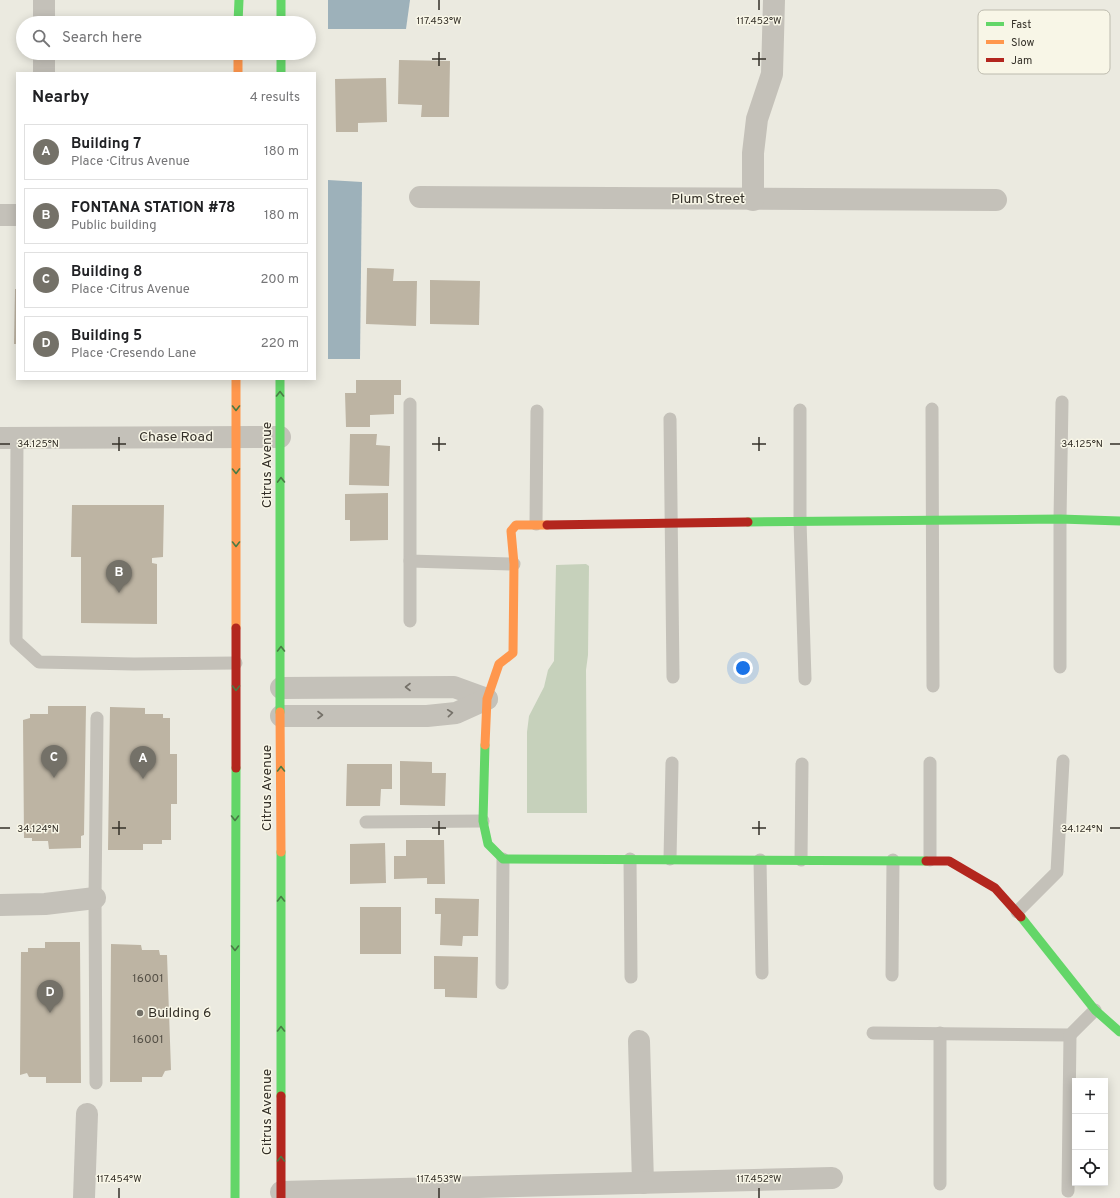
<!DOCTYPE html>
<html lang="en">
<head>
<meta charset="utf-8">
<style>
	:root { --surface:#fff; --page:#f6f6f6; --text:#202124; --muted:#757577; --line:#e0e0e0; --accent:#747168 }
	body { margin:0; font-family:Overpass,sans-serif; background:var(--page); color:var(--text) }
	.controls { position:absolute; right:12px; bottom:12px; display:grid; overflow:hidden; border-radius:0px; box-shadow:0 2px 10px #0003 }
	.controls button { width:36px; height:36px; display:grid; place-items:center; padding:0; border:0; border-bottom:1px solid var(--line); background:var(--surface); color:var(--text); font:20px sans-serif }
	.you { position:absolute; left:743px; top:668px; width:14px; height:14px; margin:-10px; border:3px solid #fff; border-radius:50%; background:#1a73e8; box-shadow:0 0 0 6px #1a73e833 }
	.badge { display:grid; place-items:center; width:26px; height:26px; border-radius:50%; background:var(--accent); color:#fff; font-size:13px; font-weight:700 }
	.pin { position:absolute; translate:-50% -33px; filter:drop-shadow(0 1px 2px #0008) }
	.pin::after { content:''; position:absolute; top:21px; width:14px; height:12px; background:inherit; clip-path:polygon(0 0,100% 0,50% 100%) }
	.list { margin:0; padding:0; list-style:none }
	h2 { display:flex; justify-content:space-between; align-items:center; height:52px; margin:0; padding:0 16px; font-size:17px }
	h2 small { font-size:13px; font-weight:400; color:var(--muted) }
	.list li { display:grid; grid-template-columns:26px 1fr auto; gap:12px; align-items:center; box-sizing:border-box; height:56px; margin:0 8px 8px; padding:0 8px; border:1px solid var(--line); border-radius:0px }
	.list b { display:block; font-size:15px; white-space:nowrap }
	.list p { margin:0; font-size:13px; white-space:nowrap; color:var(--muted) }
	.list em { font-size:13px; font-style:normal; color:var(--muted) }
	.icon { flex:none; width:22px; height:22px; fill:none; stroke:currentColor; stroke-width:2; stroke-linecap:round; stroke-linejoin:round }
	.map { position:relative; flex:none; width:1120px; height:1198px; overflow:hidden }
	.search { position:absolute; background:var(--surface); box-shadow:0 2px 10px #0003; left:16px; top:16px; width:300px; height:44px; display:flex; align-items:center; gap:10px; box-sizing:border-box; padding:0 14px; border-radius:22px; color:var(--muted); font-size:15px }
	.panel { position:absolute; background:var(--surface); box-shadow:0 2px 10px #0003; left:16px; top:72px; width:300px; height:308px; border-radius:0px }
	.map>svg:first-child { display:block }
	.green { fill:#c6d1bb }
	.water { fill:#9db1ba }
	.building { fill:#bdb4a3 }
	.lines { fill:none; stroke-linecap:round; stroke-linejoin:round }
	.lane { stroke:#c4c1b9; stroke-width:13 }
	.street { stroke:#c4c1b9; stroke-width:22 }
	.fast { stroke:#63d668; stroke-width:9 }
	.slow { stroke:#ff974d; stroke-width:9 }
	.jam { stroke:#b3261e; stroke-width:9 }
	.oneway { stroke:#497b45 }
	.oneway2 { stroke:#757169 }
	.ticks { fill:none; stroke:#343028; stroke-width:1.5 }
	.poi-dot { fill:#747168; stroke:#f8f6e7; stroke-width:1.5 }
	.labels { text-anchor:middle; dominant-baseline:central; stroke-width:3; stroke-linejoin:round; paint-order:stroke }
	.number-label { font-size:12px; fill:#565147 }
	.street-label { font-size:14px; fill:#343028; stroke:#f8f6e7 }
	.poi-label { font-size:14px; fill:#343028; stroke:#f8f6e7; text-anchor:start }
	.key { fill:#f8f6e7; stroke:#bdbbae; stroke-width:1 }
	.key-label { font-size:11px; fill:#343028 }
	.ticks-label { font-size:10px; text-anchor:middle; fill:#343028; stroke:#f8f6e7; stroke-width:3; stroke-linejoin:round; paint-order:stroke }
</style>
</head>
<body>
<div class="map">
<svg width="1120" height="1198" viewBox="0 0 1120 1198">
	<rect width="100%" height="100%" fill="#ebeae0"/>
	<polygon class="green" points="586,564 589,566 588,655 586,670 587,813 527,813 527,732 529,716 544,687 548,670 554,661 556,565"/>
	<g class="water">
		<polygon points="328,0 410,0 406,29 328,29"/>
		<polygon points="328,180 362,182 360,359 328,359"/>
	</g>
	<g class="building">
		<polygon points="103,16 176,18 176,23 103,23"/>
		<polygon points="112,53 176,53 176,58 112,57"/>
		<polygon points="399,60 450,61 449,117 421,117 422,105 398,104"/>
		<polygon points="386,78 387,122 358,123 358,132 336,132 335,79"/>
		<polygon points="367,268 394,269 393,281 417,281 416,326 366,324"/>
		<polygon points="430,280 480,281 479,325 430,324"/>
		<polygon points="15,289 17,289 17,344 14,344"/>
		<polygon points="356,380 401,380 401,395 394,395 394,414 370,415 370,427 346,427 345,393 356,393"/>
		<polygon points="350,434 377,434 376,445 390,446 389,486 349,485"/>
		<polygon points="388,493 388,540 350,541 350,520 345,520 345,494"/>
		<polygon points="72,505 164,505 163,557 152,558 152,563 157,564 157,624 81,623 81,557 71,557"/>
		<polygon points="48,706 86,706 84,835 81,836 81,848 49,849 48,841 32,841 32,838 24,838 23,720 30,718 30,714 48,714"/>
		<polygon points="110,707 145,708 145,714 163,714 163,718 170,718 170,754 177,754 177,804 171,804 171,840 162,840 162,844 143,844 143,850 108,850"/>
		<polygon points="400,761 432,762 432,773 446,773 445,806 400,805"/>
		<polygon points="347,764 392,764 392,789 381,789 380,806 346,806"/>
		<polygon points="406,840 444,840 445,884 427,884 427,878 394,879 394,856 406,856"/>
		<polygon points="385,843 386,883 350,884 350,844"/>
		<polygon points="435,898 479,899 478,936 463,936 462,946 440,945 441,914 435,914"/>
		<rect x="360" y="907" width="41" height="47"/>
		<polygon points="45,942 80,942 81,1083 46,1083 46,1077 29,1077 27,1073 20,1075 21,952 28,952 28,948 45,948"/>
		<polygon points="111,944 141,945 142,950 159,950 160,955 167,955 171,1070 165,1071 162,1077 142,1077 142,1082 110,1082"/>
		<polygon points="434,956 478,957 477,998 445,997 445,989 434,989"/>
	</g>
	<g class="lines">
		<g class="lane">
			<polyline points="410,404 410,561 514,564"/>
			<polyline points="932,409 933,686"/>
			<polyline points="800,410 800,521 805,679"/>
			<polyline points="670,419 673,677"/>
			<polyline points="17,438 16,641 39,662 134,664 236,663"/>
			<polyline points="536,524 537,411"/>
			<polyline points="410,561 410,621"/>
			<polyline points="1060,667 1060,519 1062,402"/>
			<polyline points="930,763 930,860"/>
			<polyline points="366,822 483,821"/>
			<polyline points="630,859 631,977"/>
			<polyline points="670,859 672,763"/>
			<polyline points="760,860 762,973"/>
			<polyline points="801,860 802,764"/>
			<polyline points="1017,912 1057,872 1063,761"/>
			<polyline points="892,975 893,860"/>
			<polyline points="502,983 503,859"/>
			<polyline points="873,1033 1070,1035 1095,1010"/>
			<polyline points="940,1033 940,1184"/>
			<polyline points="96,1083 95,898 97,718"/>
			<polyline points="1068,1191 1070,1035"/>
		</g>
		<g class="street">
			<polyline points="44,0 44,23"/>
			<polyline points="44,53 44,73"/>
			<polyline points="420,197 996,200"/>
			<polyline points="753,200 753,153 757,119 772,74 774,0"/>
			<polyline points="0,215 17,215"/>
			<polyline points="0,438 280,437"/>
			<polyline points="281,688 454,687 487,699"/>
			<polyline points="281,716 427,716 456,713 487,699"/>
			<polyline points="0,905 45,904 95,898"/>
			<polyline points="639,1041 643,1183"/>
			<polyline points="281,1192 832,1178"/>
			<polyline points="84,1198 87,1114"/>
		</g>
		<g class="fast">
			<polyline points="281,0 281,23"/>
			<polyline points="238,23 239,0"/>
			<polyline points="281,53 281,73"/>
			<polyline points="280,379 280,712"/>
			<polyline points="748,522 1060,519 1120,521"/>
			<polyline points="485,745 483,821 488,844 503,859 926,861"/>
			<polyline points="281,852 281,1096"/>
			<polyline points="1021,917 1095,1010 1120,1032"/>
			<polyline points="235,1198 236,768"/>
		</g>
		<g class="slow">
			<polyline points="238,53 238,73"/>
			<polyline points="236,628 236,379"/>
			<polyline points="280,712 281,852"/>
			<polyline points="485,745 487,699 499,664 513,653 514,564 511,531 516,525 547,525"/>
		</g>
		<g class="jam">
			<polyline points="547,525 748,522"/>
			<polyline points="236,768 236,628"/>
			<polyline points="926,861 949,861 995,888 1021,917"/>
			<polyline points="281,1096 281,1198"/>
		</g>
	</g>
	<defs><path id="oneway-chevron" d="M-2-3.5L2.5 0L-2 3.5" fill="none" stroke-width="1.6" stroke-linecap="round" stroke-linejoin="round"/></defs>
	<g class="oneway">
		<use href="#oneway-chevron" transform="translate(280 394) rotate(-90)"/>
		<use href="#oneway-chevron" transform="translate(236 408) rotate(90)"/>
		<use href="#oneway-chevron" transform="translate(236 471) rotate(89)"/>
		<use href="#oneway-chevron" transform="translate(281 480) rotate(-91)"/>
		<use href="#oneway-chevron" transform="translate(236 544) rotate(90)"/>
		<use href="#oneway-chevron" transform="translate(281 649) rotate(-90)"/>
		<use href="#oneway-chevron" transform="translate(236 688) rotate(90)"/>
		<use href="#oneway-chevron" transform="translate(281 769) rotate(-90)"/>
		<use href="#oneway-chevron" transform="translate(235 818) rotate(90)"/>
		<use href="#oneway-chevron" transform="translate(281 899) rotate(-90)"/>
		<use href="#oneway-chevron" transform="translate(235 948) rotate(90)"/>
		<use href="#oneway-chevron" transform="translate(281 1029) rotate(-90)"/>
		<use href="#oneway-chevron" transform="translate(281 1159) rotate(-90)"/>
	</g>
	<g class="oneway2">
		<use href="#oneway-chevron" transform="translate(408 687) rotate(180)"/>
		<use href="#oneway-chevron" transform="translate(450 713) rotate(-6)"/>
		<use href="#oneway-chevron" transform="translate(320 715)"/>
	</g>
	<path class="ticks" d="M439,0V10M759,0V10M439,52V66M759,52V66M432,59H446M752,59H766M119,437V451M439,437V451M759,437V451M0,444H10M112,444H126M432,444H446M752,444H766M1110,444H1120M119,821V835M439,821V835M759,821V835M0,828H10M112,828H126M432,828H446M752,828H766M1110,828H1120M119,1188V1198M439,1188V1198M759,1188V1198"/>
	<circle class="poi-dot" cx="140" cy="1013" r="4"/>
	<g class="labels">
		<g class="number-label">
			<text x="148" y="979">16001</text>
			<text x="148" y="1040">16001</text>
		</g>
		<g class="street-label">
			<text x="708" y="199">Plum Street</text>
			<text x="176" y="437">Chase Road</text>
			<text transform="translate(267 465) rotate(-90)">Citrus Avenue</text>
			<text transform="translate(267 788) rotate(-90)">Citrus Avenue</text>
			<text transform="translate(267 1112) rotate(-90)">Citrus Avenue</text>
		</g>
		<g class="poi-label">
			<text x="148" y="1013">Building 6</text>
		</g>
	</g>
	<rect x="978" y="10" width="132" height="64" rx="6" class="key"/>
	<rect x="986" y="22" width="18" height="4" fill="#63d668"/>
	<rect x="986" y="40" width="18" height="4" fill="#ff974d"/>
	<rect x="986" y="58" width="18" height="4" fill="#b3261e"/>
	<g class="key-label">
		<text x="1011" y="28">Fast</text>
		<text x="1011" y="46">Slow</text>
		<text x="1011" y="64">Jam</text>
	</g>
	<g class="ticks-label">
		<text x="439" y="24">117.453°W</text>
		<text x="759" y="24">117.452°W</text>
		<text x="38" y="447">34.125°N</text>
		<text x="1082" y="447">34.125°N</text>
		<text x="38" y="832">34.124°N</text>
		<text x="1082" y="832">34.124°N</text>
		<text x="119" y="1182">117.454°W</text>
		<text x="439" y="1182">117.453°W</text>
		<text x="759" y="1182">117.452°W</text>
	</g>
</svg>
<div class="controls">
<button>+</button>
<button>−</button>
<button><svg class="icon" aria-label="locate" viewBox="0 0 24 24"><circle cx="12" cy="12" r="6"/><path d="M12 2v4M12 18v4M2 12h4M18 12h4"/></svg></button>
</div>
<div class="you"></div>
<div class="pin badge" style="left:143px;top:779px">A</div>
<div class="pin badge" style="left:119px;top:593px">B</div>
<div class="pin badge" style="left:54px;top:778px">C</div>
<div class="pin badge" style="left:50px;top:1013px">D</div>
<div class="search"><svg class="icon" aria-label="search" viewBox="0 0 24 24"><circle cx="10" cy="10" r="6"/><path d="M15 15l6 6"/></svg>Search here</div>
<section class="panel">
<h2>Nearby<small>4 results</small></h2>
<ul class="list">
<li><span class="badge">A</span><div><b>Building 7</b><p>Place · Citrus Avenue</p></div><em>180 m</em></li>
<li><span class="badge">B</span><div><b>FONTANA STATION #78</b><p>Public building</p></div><em>180 m</em></li>
<li><span class="badge">C</span><div><b>Building 8</b><p>Place · Citrus Avenue</p></div><em>200 m</em></li>
<li><span class="badge">D</span><div><b>Building 5</b><p>Place · Cresendo Lane</p></div><em>220 m</em></li>
</ul>
</section>
</div>
</body>
</html>
